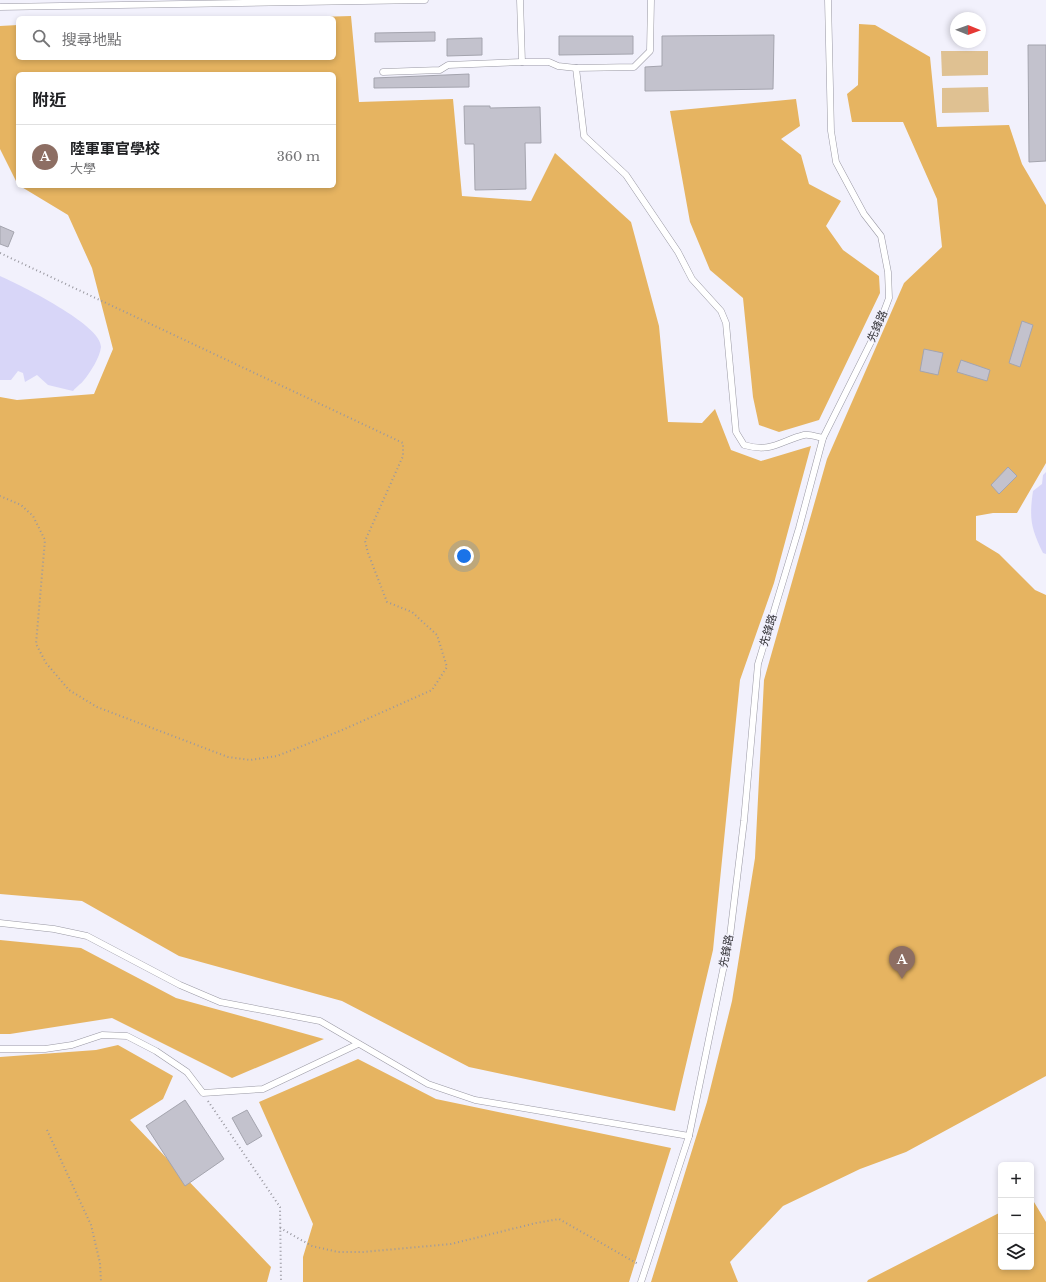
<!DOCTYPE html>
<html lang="zh-TW">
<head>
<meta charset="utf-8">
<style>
	:root { --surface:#fff; --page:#f6f6f6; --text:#202124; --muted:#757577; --line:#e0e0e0; --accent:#9e7322 }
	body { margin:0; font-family:"Libre Baskerville","Noto Sans TC",serif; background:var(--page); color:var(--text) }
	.controls { position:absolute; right:12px; bottom:12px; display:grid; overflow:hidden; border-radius:6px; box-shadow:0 2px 6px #0003 }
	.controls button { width:36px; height:36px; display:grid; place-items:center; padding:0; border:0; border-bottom:1px solid var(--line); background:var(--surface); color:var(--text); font:20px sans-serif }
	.compass { position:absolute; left:950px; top:12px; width:36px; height:36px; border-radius:50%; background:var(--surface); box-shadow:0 2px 6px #0003; rotate:91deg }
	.you { position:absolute; left:464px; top:556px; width:14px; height:14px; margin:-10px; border:3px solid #fff; border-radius:50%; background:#1a73e8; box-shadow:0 0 0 6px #1a73e833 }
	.badge { display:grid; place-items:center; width:26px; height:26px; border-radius:50%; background:var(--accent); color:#fff; font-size:13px; font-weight:700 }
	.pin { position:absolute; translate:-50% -33px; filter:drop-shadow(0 1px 2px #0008) }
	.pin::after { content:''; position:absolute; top:21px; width:14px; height:12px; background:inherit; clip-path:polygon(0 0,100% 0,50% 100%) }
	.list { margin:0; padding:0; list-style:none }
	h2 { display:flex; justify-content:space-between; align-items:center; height:52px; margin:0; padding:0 16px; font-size:17px }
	h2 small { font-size:13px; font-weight:400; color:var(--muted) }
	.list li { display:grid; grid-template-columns:26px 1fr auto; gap:12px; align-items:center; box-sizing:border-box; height:64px; padding:0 16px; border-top:1px solid var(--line) }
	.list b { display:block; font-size:15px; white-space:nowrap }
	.list p { margin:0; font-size:13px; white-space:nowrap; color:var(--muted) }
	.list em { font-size:13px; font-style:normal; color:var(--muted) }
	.icon { flex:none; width:22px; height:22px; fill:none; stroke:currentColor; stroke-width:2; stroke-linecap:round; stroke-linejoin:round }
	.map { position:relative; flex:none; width:1046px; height:1282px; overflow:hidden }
	.search { position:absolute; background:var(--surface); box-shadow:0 2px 6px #0003; left:16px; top:16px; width:320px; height:44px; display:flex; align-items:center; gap:10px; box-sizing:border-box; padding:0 14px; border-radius:6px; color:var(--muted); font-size:15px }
	.panel { position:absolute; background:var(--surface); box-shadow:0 2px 6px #0003; left:16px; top:72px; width:320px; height:116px; border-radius:6px }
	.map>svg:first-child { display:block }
	.green { fill:#dfc192 }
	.forest { fill:#e6b461 }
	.water { fill:#d8d6f8 }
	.building { fill:#c3c2cd; stroke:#a4a4ae }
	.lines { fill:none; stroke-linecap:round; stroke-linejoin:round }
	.service-casing { stroke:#9998a3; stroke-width:7 }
	.path { stroke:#9998a0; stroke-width:2; stroke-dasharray:1 3; stroke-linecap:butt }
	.service { stroke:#fff; stroke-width:6 }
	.labels { text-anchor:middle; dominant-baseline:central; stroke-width:3; stroke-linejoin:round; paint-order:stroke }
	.street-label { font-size:11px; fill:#343338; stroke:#f2f1fc }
</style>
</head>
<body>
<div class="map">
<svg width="1046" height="1282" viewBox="0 0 1046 1282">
	<rect width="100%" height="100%" fill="#f2f1fc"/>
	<g class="green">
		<polygon points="941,51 988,51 988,75 942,76"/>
		<polygon points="988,87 989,112 942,113 942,88"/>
	</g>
	<g class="forest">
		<polygon points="351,16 359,102 453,99 462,196 531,201 555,153 631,222 659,326 668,422 702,423 715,409 731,450 761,461 811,446 774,583 740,680 713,950 675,1111 469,1067 342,1001 179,956 82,901 0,894 0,397 17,400 94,394 113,349 92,268 68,215 20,186 334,186 334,74 18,74 18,185 0,149 0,26 18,25 18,58 334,58 334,18 285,18"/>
		<polygon points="859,24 875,25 930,57 937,127 1009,125 1022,164 1046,205 1046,463 1017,513 993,513 976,516 976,540 999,554 1035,590 1046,595 1046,1076 906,1152 860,1169 783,1206 730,1262 738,1282 651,1282 707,1102 732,1001 755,858 764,680 827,459 904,283 942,247 937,199 903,122 852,122 847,94 858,85"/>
		<polygon points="796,99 800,126 781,139 801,155 809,184 841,201 826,226 843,250 879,276 880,293 819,420 779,432 759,425 753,397 743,298 710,270 690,222 670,111"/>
		<polygon points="0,940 81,948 176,998 324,1039 232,1078 112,1018 10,1034 0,1034"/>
		<polygon points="118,1045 173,1076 163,1099 130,1120 271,1267 267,1282 0,1282 0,1057 96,1050"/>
		<polygon points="358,1059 436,1099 671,1148 629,1282 303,1282 303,1257 313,1224 259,1102"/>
		<polygon points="1031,1197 1046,1222 1046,1282 867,1282 868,1280 1001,1212 1001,1267 1031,1267"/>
	</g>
	<g class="water">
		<path d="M0,276C20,285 102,325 101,347C100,357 90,373 84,380C80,385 77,386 73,391L48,385L37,375L25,382L23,373L18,371L11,380H0Z"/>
		<path d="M1046,472V554L1043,553C1031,528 1029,519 1033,491L1042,484L1043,475Z"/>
	</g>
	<g class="building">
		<polygon points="435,32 435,41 375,42 375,33"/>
		<polygon points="774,35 773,89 645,91 645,67 662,66 662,36"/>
		<polygon points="559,36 633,36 633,54 559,55"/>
		<polygon points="482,38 482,55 447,56 447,39"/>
		<polygon points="1028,45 1046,45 1046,161 1029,162"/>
		<polygon points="469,74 469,87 374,88 374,78"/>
		<polygon points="464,106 490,106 490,108 540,107 541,143 525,143 526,189 475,190 474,144 465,144"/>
		<polygon points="0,226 14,232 8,247 0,244"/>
		<polygon points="1022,321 1033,325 1020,367 1009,363"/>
		<polygon points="924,349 943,353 938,375 920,371"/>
		<polygon points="961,360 990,370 987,381 957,372"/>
		<polygon points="1008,467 1017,476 999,494 991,485"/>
		<polygon points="185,1100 224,1159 185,1186 146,1126"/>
		<polygon points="247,1110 262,1136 247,1145 232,1118"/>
	</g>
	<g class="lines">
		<defs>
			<g id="service">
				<polyline points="520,0 522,62 549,62 558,66 576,68"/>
				<path d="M651,0L650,51L634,67L576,68L584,136L626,175L678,252L692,279L721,311L726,323L736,432L744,445C772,453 780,441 804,435C810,434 817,437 823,438"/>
				<polyline points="0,7 425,0"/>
				<polyline points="383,72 440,70 448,65 522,62"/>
				<polyline points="0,923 54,929 87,936 180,985 220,1002 320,1021 428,1084 475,1100 689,1136"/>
				<polyline points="0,1049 45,1049 72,1045 102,1035 127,1036 156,1051 187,1072 203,1093 263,1089 358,1044"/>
				<polyline points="641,1282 689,1136 730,936 744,821 758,664 799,528 823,438 877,330 889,298 888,272 881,236 864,214 836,162 831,131 828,0"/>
			</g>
		</defs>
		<use href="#service" class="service-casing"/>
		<g class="path">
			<polyline points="0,253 403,443 403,456 365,541 368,553 387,602 412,612 437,635 447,667 432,690 340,731 277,756 250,760 228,757 97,707 69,690 46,663 36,644 45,540 33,516 21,505 0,496"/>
			<polyline points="208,1101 280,1207 281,1282"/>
			<polyline points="47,1130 91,1225 100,1263 101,1282"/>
			<polyline points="280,1228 312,1246 338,1252 363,1252 451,1244 536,1223 559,1219 638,1264"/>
		</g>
		<use href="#service" class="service"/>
	</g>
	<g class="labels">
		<g class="street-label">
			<text transform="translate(877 326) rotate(-66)">先鋒路</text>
			<text transform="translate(768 630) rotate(-73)">先鋒路</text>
			<text transform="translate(726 951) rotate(-79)">先鋒路</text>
		</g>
	</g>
</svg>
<div class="controls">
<button>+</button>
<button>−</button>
<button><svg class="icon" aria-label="layers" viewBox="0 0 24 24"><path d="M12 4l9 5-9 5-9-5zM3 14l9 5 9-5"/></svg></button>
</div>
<svg class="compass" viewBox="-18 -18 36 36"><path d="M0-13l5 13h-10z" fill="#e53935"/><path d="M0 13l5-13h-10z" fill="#757577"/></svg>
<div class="you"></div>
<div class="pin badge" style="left:902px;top:979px;background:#8d6e63">A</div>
<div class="search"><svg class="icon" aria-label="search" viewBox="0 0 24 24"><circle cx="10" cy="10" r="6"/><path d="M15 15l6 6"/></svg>搜尋地點</div>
<section class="panel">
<h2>附近<small></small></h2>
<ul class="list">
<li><span class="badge" style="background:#8d6e63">A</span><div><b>陸軍軍官學校</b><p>大學</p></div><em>360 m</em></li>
</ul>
</section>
</div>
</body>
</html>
